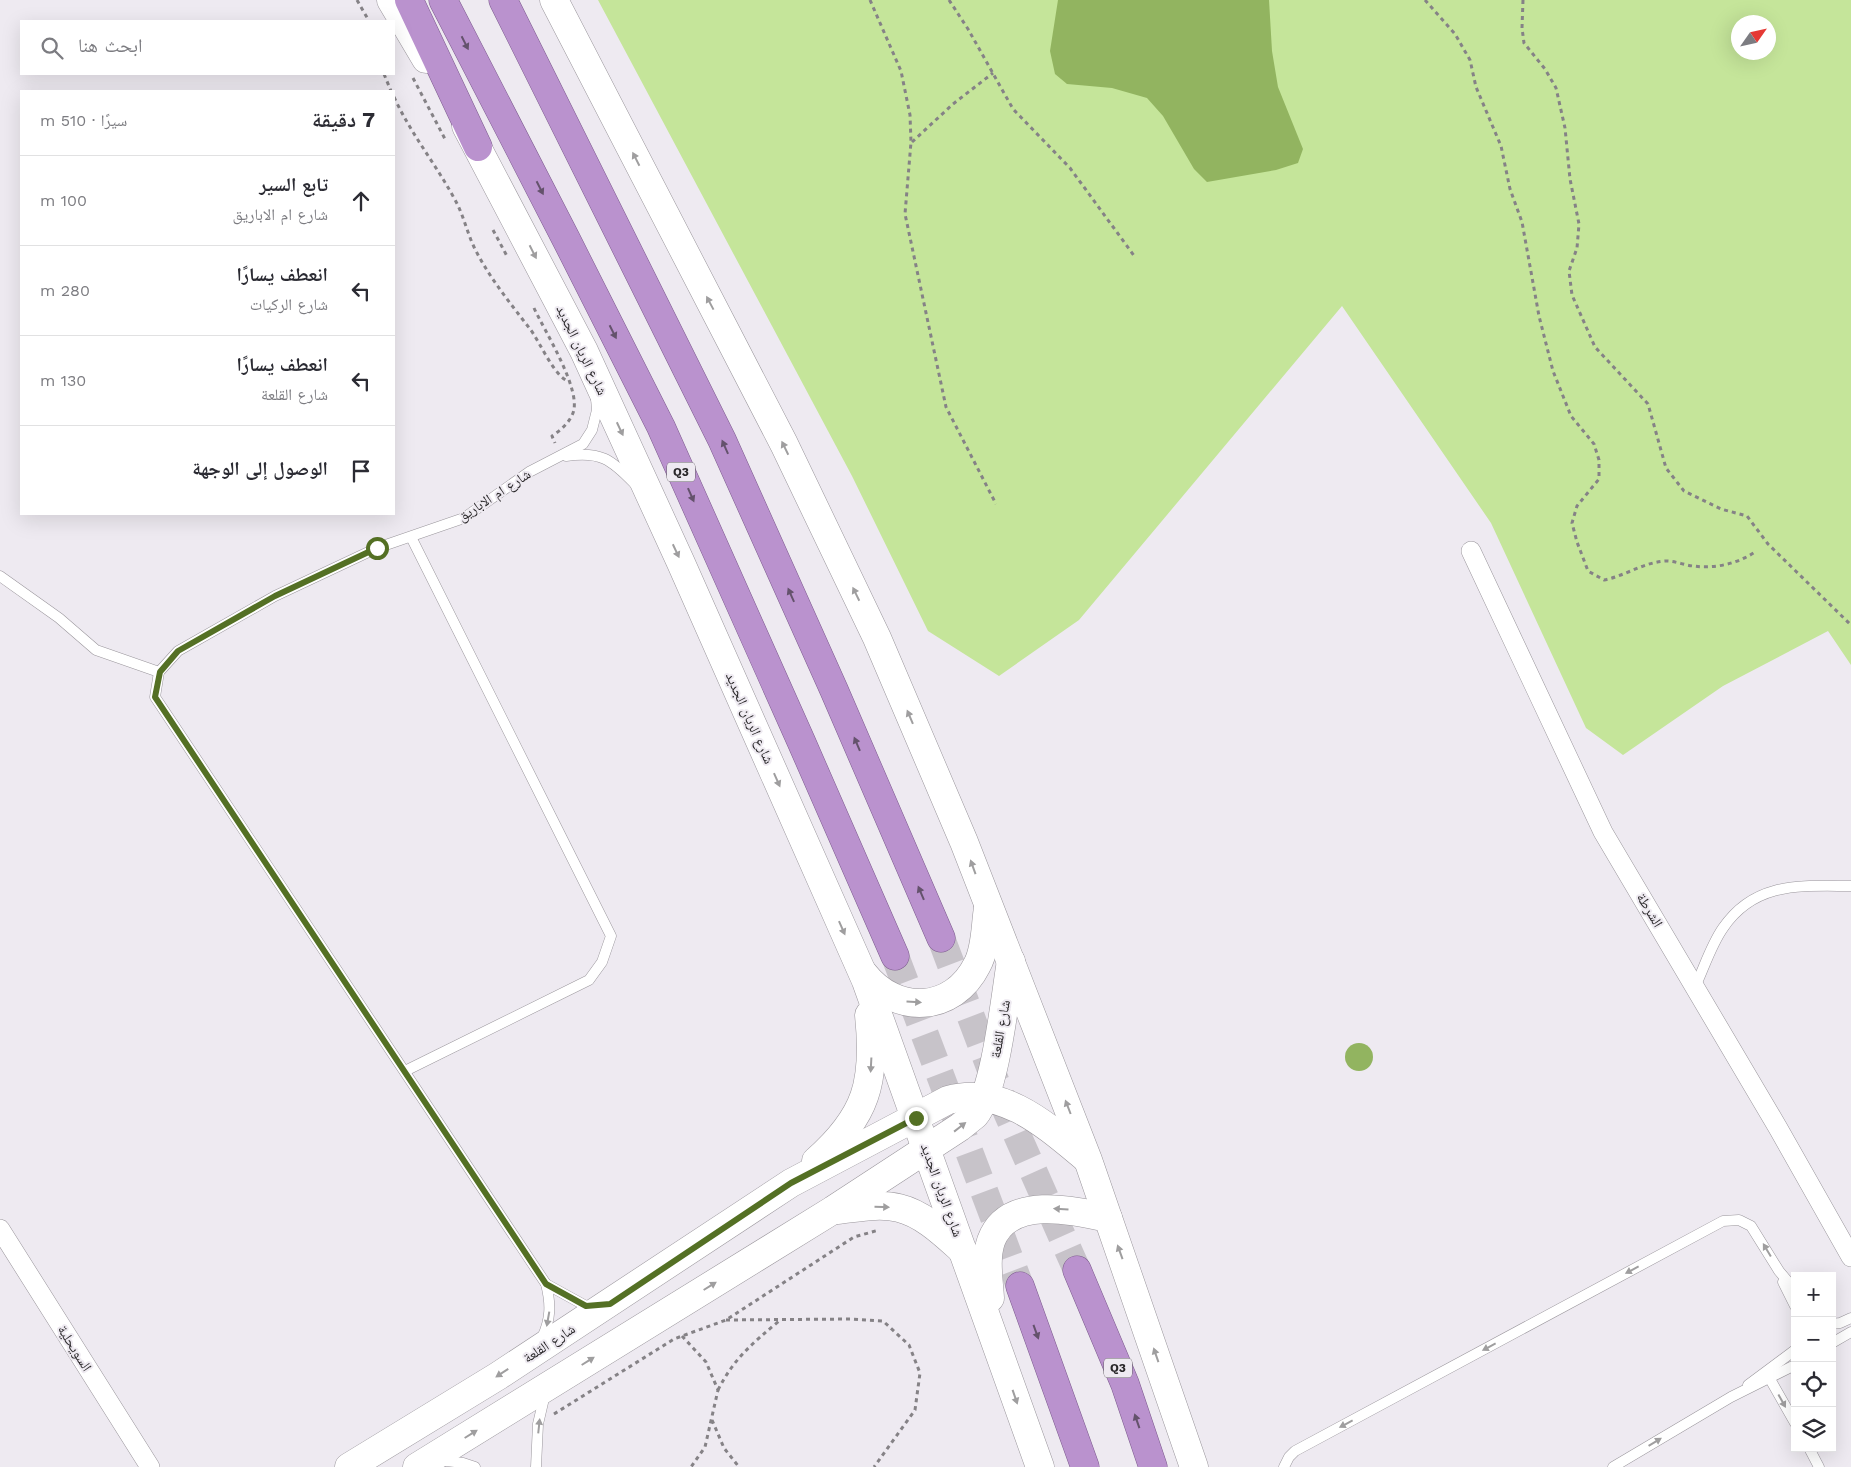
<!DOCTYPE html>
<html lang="ar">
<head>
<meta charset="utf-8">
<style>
	:root { --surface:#fff; --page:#f7f7f7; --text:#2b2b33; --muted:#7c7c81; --line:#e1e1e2 }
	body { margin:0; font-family:"Work Sans","Noto Naskh Arabic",sans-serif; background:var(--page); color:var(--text); direction:rtl }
	.controls { position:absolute; right:15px; bottom:15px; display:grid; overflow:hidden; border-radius:0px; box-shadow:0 5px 20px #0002 }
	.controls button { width:45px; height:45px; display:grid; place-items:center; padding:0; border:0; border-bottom:1px solid var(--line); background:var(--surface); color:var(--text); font:25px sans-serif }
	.compass { position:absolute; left:1731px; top:15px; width:45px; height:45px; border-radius:50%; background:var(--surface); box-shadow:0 5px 20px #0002; rotate:56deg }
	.stop { position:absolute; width:15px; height:15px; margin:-11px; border:4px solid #547024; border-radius:50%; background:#fff }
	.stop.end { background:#547024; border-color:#fff; box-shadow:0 1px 5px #0008 }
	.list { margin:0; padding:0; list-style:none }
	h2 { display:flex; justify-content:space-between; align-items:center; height:65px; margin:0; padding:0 20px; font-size:21px }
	h2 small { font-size:16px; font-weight:400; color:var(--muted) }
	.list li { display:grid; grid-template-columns:32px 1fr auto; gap:15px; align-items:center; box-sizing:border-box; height:90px; padding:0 20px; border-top:1px solid var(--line) }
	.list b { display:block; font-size:19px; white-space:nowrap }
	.list p { margin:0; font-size:16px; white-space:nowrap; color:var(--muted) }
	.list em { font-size:16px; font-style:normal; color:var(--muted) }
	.icon { flex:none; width:28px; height:28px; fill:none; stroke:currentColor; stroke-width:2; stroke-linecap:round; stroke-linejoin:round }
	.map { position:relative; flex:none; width:1851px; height:1467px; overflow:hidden; direction:ltr }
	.search { position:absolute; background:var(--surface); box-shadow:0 5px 20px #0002; left:20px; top:20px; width:375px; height:55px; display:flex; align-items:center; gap:12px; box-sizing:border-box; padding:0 18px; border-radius:0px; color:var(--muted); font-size:19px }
	.panel { position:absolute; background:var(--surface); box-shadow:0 5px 20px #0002; left:20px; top:90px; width:375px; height:425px; border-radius:0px; direction:rtl }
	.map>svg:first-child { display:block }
	.green { fill:#c5e59a; fill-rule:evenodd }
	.water { fill:#92b460 }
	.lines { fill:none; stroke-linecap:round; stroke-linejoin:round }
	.trunk-tunnel { stroke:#c7c3c9; stroke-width:28; stroke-dasharray:28 14; stroke-linecap:butt }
	.service-casing { stroke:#9a969c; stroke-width:11 }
	.minor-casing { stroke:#9a969c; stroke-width:20 }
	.secondary-casing { stroke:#9a969c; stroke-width:29 }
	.trunk-casing { stroke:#7c5b8d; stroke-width:29 }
	.path { stroke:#858286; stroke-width:3; stroke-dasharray:4 4; stroke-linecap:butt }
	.service { stroke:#fff; stroke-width:10 }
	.minor { stroke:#fff; stroke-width:19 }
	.secondary { stroke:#fff; stroke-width:28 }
	.trunk { stroke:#ba92ce; stroke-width:28 }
	.oneway { fill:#64526c }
	.oneway2 { fill:#9f9e9f }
	.route { stroke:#547024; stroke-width:6 }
	.labels { text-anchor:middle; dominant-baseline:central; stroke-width:4; stroke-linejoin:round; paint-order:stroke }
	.shield { fill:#eeeaf1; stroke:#656266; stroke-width:1 }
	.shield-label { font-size:12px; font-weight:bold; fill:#2a282a }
	.street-label { font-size:14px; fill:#2a282a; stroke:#eeeaf1 }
</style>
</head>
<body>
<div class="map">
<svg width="1851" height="1467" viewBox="0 0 1851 1467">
	<rect width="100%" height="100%" fill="#eeeaf1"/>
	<path class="green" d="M598,0H1851V665L1828,631L1723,686L1623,755L1586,728L1491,523L1342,306L1079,620L999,676L928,631L852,476ZM1738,22H1768V52H1738Z"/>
	<g class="water">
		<polygon points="1058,0 1269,0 1272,51 1278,87 1303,149 1298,163 1276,170 1207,182 1194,169 1163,116 1147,98 1112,88 1067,84 1055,74 1050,51"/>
		<circle cx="1359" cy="1057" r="14"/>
	</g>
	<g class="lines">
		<g class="trunk-tunnel">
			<polyline points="941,938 1007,1112 1077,1270"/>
			<polyline points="895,956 1020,1286"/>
		</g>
		<defs>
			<g id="service">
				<path d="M566,456C600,451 611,459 634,483"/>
				<polyline points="0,576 59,618 96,650 159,672"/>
				<path d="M1695,987C1704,968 1711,945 1723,928C1755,881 1801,886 1851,886"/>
				<polyline points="405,1071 589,980 602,962 611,936 411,537"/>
				<polyline points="1783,1282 1795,1306"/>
				<polyline points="546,1284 586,1306 594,1305"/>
				<polyline points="1832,1324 1840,1323 1851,1318"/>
				<path d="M542,1338C551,1319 551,1304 546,1284L155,697L159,672L178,651L275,596L377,548L464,518L529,472L583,444L592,430L597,410L596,398"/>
				<polyline points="1832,1343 1851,1332"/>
				<polyline points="1770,1379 1795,1423"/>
				<polyline points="1748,1385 1795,1350"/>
				<polyline points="1809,1448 1819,1467"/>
				<polyline points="438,1460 463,1463 475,1467"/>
				<polyline points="536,1467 538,1424 545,1394"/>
				<polyline points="1284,1467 1289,1457 1295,1451 1723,1221 1739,1220 1751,1226 1779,1271 1795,1290"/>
				<polyline points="1613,1467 1731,1397 1795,1365"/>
			</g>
			<g id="minor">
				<polyline points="1471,551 1603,832 1778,1128 1851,1257"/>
				<polyline points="0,1229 150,1467"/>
			</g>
			<g id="secondary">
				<polyline points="391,0 426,59"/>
				<polyline points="554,0 784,444 877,638 964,842 1088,1160 1194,1467"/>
				<polyline points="466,126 584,351 681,563 866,981 1040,1467"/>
				<path d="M864,974C896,1015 953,1013 977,965C986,949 985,926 988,908"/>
				<path d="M816,1161C867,1116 876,1082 869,1015"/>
				<path d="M837,1210C857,1208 879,1203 899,1208C924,1214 945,1235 963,1251"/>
				<path d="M990,1298C989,1280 985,1259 991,1241C1008,1195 1073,1210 1108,1218"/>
				<path d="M349,1467L498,1376L791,1183L948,1100C1003,1085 1047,1126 1087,1159"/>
				<path d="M417,1467L833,1210L960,1127C965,1123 970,1119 975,1115C996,1090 1005,996 1011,961"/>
			</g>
			<g id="trunk">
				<polyline points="409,0 478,147"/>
				<polyline points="443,0 566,239 661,427 801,741 895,956"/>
				<polyline points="503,0 722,440 834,690 941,938"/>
				<polyline points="1077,1270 1125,1384 1153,1467"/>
				<polyline points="1020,1286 1085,1467"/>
			</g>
		</defs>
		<use href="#service" class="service-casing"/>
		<use href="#minor" class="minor-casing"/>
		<use href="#secondary" class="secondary-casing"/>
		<use href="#trunk" class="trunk-casing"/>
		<g class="path">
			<polyline points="357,0 369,21"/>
			<polyline points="870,0 901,71 910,115 911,142 905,214 946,407 996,504"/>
			<polyline points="949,0 968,29 1013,109 1070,168 1135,257"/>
			<path d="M1425,0L1455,34L1470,60L1476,87L1501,146L1510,189L1522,222L1539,316L1553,371L1571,416L1594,444L1599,460V479L1577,506L1572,523L1577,542L1588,571L1604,580C1625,576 1644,562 1666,561C1675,561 1684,565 1693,566C1714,569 1737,564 1755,552"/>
			<polyline points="1523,0 1522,28 1524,43 1545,69 1556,88 1565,128 1570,179 1579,224 1577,248 1569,271 1572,295 1595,347 1648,404 1666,468 1684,491 1721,509 1747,516 1768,544 1851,625"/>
			<polyline points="384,74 391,91"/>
			<polyline points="413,78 445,139"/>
			<path d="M394,97C411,134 435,163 454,198C464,215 467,234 476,251C491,280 511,304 530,329C540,342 554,376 568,381"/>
			<polyline points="912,142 953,104 993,73"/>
			<polyline points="493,230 508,258"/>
			<path d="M534,308C544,330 582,390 573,413C569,423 561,430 552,436L555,443"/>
			<polyline points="726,1320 852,1319 883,1321 909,1345 920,1373 915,1410 874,1467"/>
			<polyline points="682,1336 706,1362 718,1390 705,1447 691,1467"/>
			<path d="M718,1390C734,1358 753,1343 779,1321"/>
			<polyline points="554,1414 674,1339 726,1320 854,1237 879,1230"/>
			<polyline points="712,1420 724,1448 739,1467"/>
		</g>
		<use href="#service" class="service"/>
		<use href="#minor" class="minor"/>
		<use href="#secondary" class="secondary"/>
		<use href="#trunk" class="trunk"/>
	</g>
	<defs><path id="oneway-solid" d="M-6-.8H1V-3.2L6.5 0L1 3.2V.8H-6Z" transform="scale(1.25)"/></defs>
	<g class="oneway">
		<use href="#oneway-solid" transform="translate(465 43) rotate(63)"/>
		<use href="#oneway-solid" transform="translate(540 188) rotate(63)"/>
		<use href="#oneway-solid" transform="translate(613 332) rotate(63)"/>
		<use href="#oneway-solid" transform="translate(725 447) rotate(-114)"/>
		<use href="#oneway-solid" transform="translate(691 495) rotate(66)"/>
		<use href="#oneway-solid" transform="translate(791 595) rotate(-114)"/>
		<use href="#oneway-solid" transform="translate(857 744) rotate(-113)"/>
		<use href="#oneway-solid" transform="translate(921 893) rotate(-113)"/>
		<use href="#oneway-solid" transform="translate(1036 1332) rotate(70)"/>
		<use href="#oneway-solid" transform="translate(1137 1421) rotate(-109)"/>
	</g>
	<g class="oneway2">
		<use href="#oneway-solid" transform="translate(636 159) rotate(-117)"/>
		<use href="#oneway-solid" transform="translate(533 252) rotate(63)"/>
		<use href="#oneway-solid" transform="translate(710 303) rotate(-118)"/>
		<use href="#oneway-solid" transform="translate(620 429) rotate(65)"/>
		<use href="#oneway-solid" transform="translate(785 448) rotate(-116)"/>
		<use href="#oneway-solid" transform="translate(676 551) rotate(65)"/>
		<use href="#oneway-solid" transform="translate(856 594) rotate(-116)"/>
		<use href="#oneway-solid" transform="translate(910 717) rotate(-113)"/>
		<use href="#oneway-solid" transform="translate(777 780) rotate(66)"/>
		<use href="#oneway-solid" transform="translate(973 867) rotate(-110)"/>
		<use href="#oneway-solid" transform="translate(842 928) rotate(66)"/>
		<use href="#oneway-solid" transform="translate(914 1002) rotate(3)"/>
		<use href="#oneway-solid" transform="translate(871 1065) rotate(93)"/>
		<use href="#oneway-solid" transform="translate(1068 1107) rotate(-111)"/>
		<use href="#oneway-solid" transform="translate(960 1127) rotate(-38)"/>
		<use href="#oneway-solid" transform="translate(882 1207) rotate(2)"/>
		<use href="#oneway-solid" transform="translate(1061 1209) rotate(-177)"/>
		<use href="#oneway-solid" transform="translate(1767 1250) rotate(-121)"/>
		<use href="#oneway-solid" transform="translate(1120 1252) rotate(-110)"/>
		<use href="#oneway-solid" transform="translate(1632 1270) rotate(152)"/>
		<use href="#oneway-solid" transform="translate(710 1286) rotate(-32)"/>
		<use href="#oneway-solid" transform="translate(548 1319) rotate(100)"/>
		<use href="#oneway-solid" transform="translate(1489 1347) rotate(152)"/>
		<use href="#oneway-solid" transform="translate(1156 1355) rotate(-109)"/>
		<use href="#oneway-solid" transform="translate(588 1361) rotate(-32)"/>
		<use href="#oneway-solid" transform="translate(502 1373) rotate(147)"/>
		<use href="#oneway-solid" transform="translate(1015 1397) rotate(71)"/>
		<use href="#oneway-solid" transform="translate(1782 1401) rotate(61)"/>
		<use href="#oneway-solid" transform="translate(1346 1424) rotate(152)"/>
		<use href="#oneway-solid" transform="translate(539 1426) rotate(-84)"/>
		<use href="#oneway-solid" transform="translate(471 1434) rotate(-32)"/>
		<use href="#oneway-solid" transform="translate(1655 1442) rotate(-31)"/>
	</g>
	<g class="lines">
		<polyline class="route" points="377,548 275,596 178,651 160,672 155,697 546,1284 586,1306 610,1304 791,1183 916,1118"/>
	</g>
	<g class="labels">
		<g class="shield">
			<rect x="667" y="462.5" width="28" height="19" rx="4"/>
			<rect x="1104" y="1358.5" width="28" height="19" rx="4"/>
		</g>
		<g class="shield-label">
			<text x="681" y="472">Q3</text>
			<text x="1118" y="1368">Q3</text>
		</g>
		<g class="street-label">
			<text transform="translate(582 350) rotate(64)">شارع الريان الجديد</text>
			<text transform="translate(494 495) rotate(-33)">شارع ام الاباريق</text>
			<text transform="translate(750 718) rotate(66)">شارع الريان الجديد</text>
			<text transform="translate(1650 910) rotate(59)">الشرطة</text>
			<text transform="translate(1000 1029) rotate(-80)">شارع القلعة</text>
			<text transform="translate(942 1190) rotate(70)">شارع الريان الجديد</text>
			<text transform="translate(549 1343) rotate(-33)">شارع القلعة</text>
			<text transform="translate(75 1348) rotate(58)">السويحلية</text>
		</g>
	</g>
</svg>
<div class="controls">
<button>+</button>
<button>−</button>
<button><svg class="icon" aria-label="locate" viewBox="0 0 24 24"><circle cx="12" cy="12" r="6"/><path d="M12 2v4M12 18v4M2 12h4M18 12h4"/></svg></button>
<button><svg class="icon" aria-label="layers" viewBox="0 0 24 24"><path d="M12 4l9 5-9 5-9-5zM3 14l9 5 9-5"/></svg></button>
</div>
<svg class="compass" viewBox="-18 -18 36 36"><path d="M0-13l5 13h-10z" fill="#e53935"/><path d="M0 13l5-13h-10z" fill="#7c7c81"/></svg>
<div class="stop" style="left:377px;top:548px"></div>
<div class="stop end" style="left:916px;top:1118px"></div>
<div class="search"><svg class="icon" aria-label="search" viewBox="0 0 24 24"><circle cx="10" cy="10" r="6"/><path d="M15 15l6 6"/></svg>ابحث هنا</div>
<section class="panel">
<h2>7 دقيقة<small>سيرًا · 510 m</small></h2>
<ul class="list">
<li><svg class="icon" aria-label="ahead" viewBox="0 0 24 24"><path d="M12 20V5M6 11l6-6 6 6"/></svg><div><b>تابع السير</b><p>شارع ام الاباريق</p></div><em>100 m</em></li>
<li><svg class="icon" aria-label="left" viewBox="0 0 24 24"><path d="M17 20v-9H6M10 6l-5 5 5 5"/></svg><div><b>انعطف يسارًا</b><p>شارع الركيات</p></div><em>280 m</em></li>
<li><svg class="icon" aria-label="left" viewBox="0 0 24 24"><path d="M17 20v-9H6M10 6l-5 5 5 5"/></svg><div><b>انعطف يسارًا</b><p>شارع القلعة</p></div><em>130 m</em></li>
<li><svg class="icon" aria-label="arrive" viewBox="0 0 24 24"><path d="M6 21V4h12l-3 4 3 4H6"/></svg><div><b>الوصول إلى الوجهة</b></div></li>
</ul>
</section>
</div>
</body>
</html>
